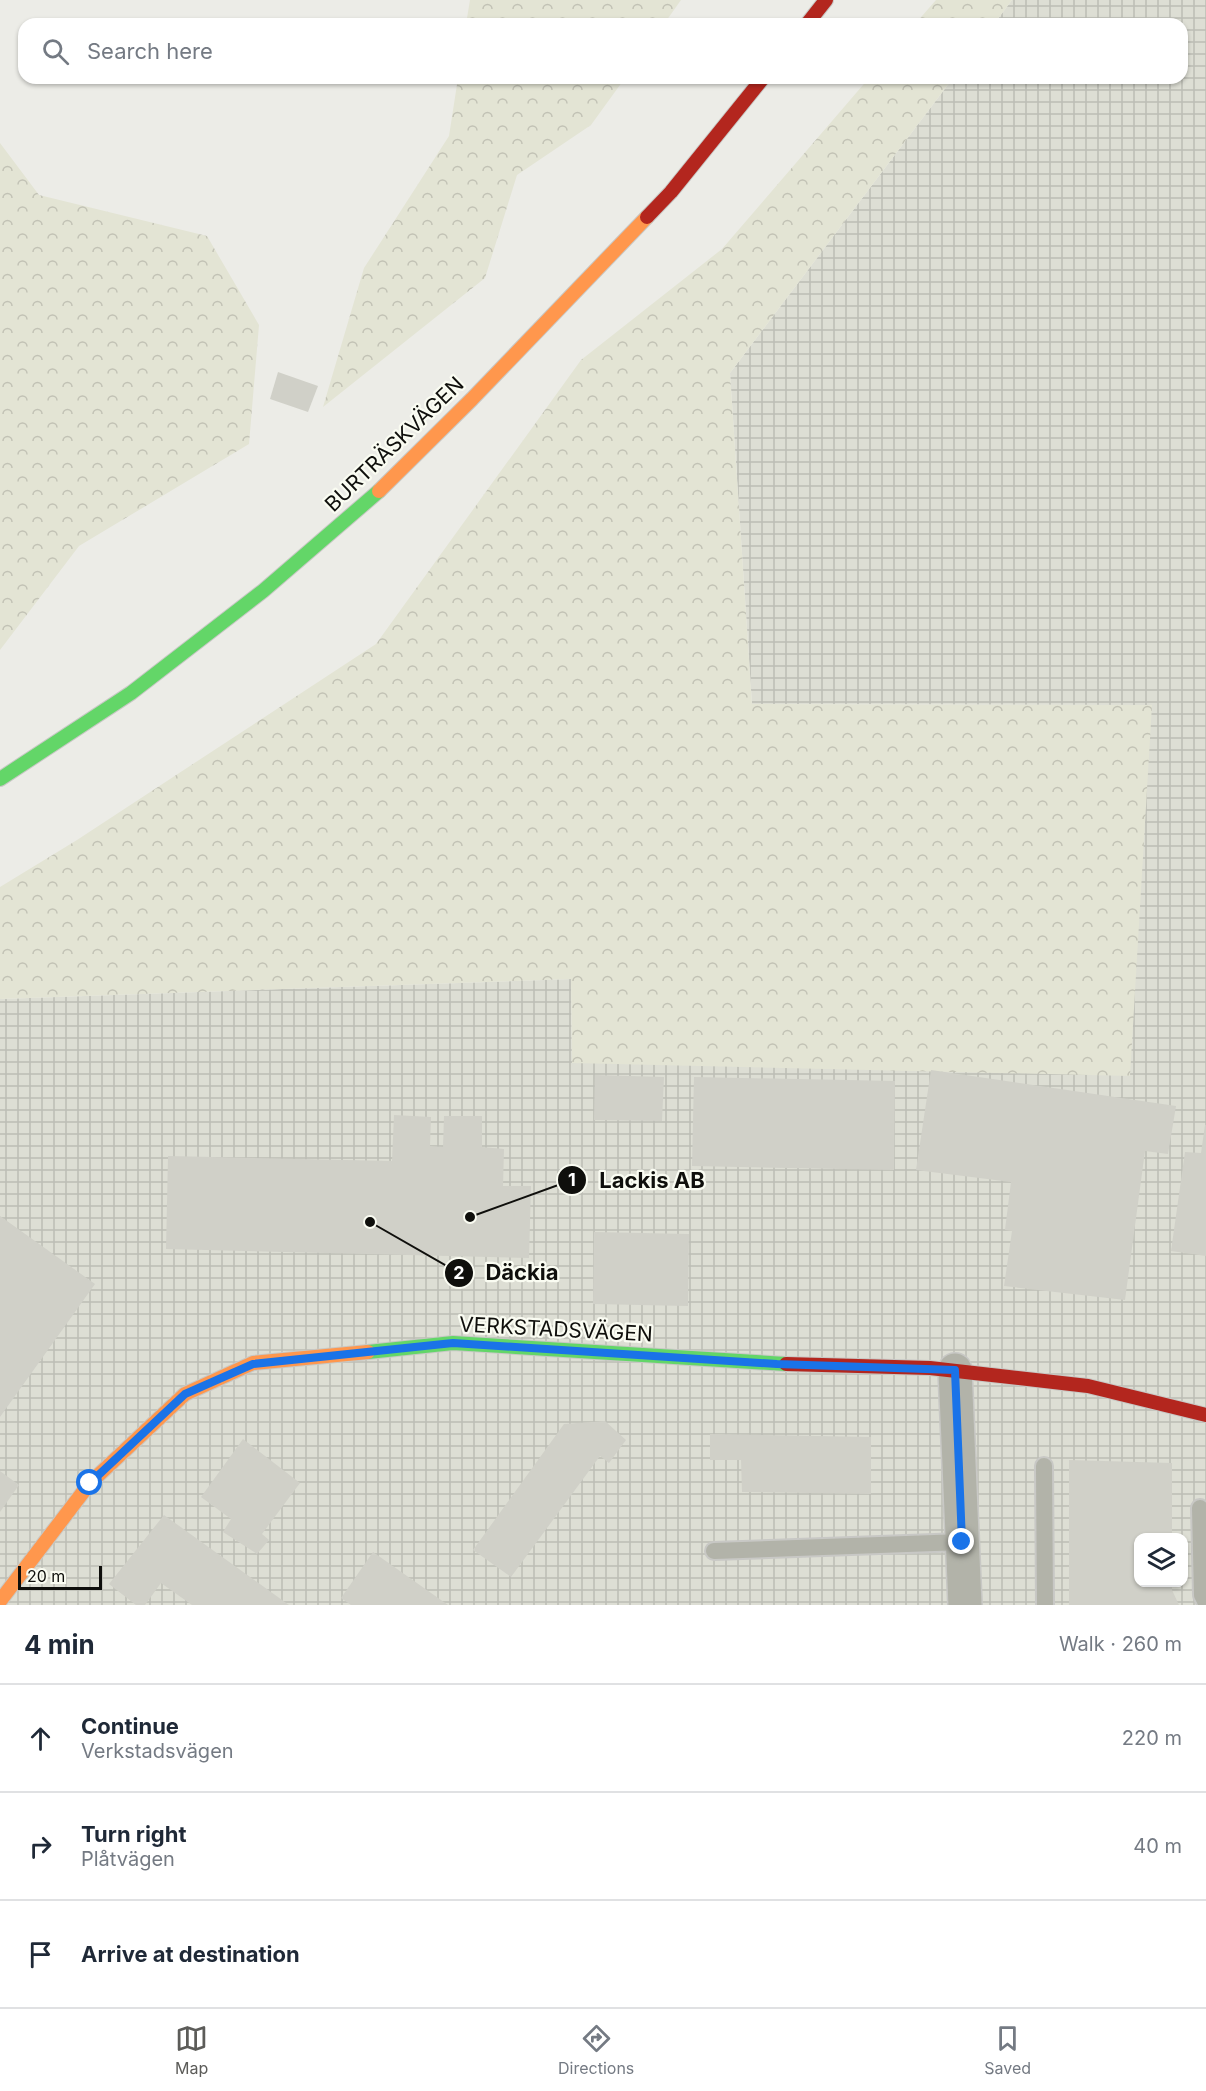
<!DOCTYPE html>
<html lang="en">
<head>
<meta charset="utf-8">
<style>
	:root { --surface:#fff; --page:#f6f6f7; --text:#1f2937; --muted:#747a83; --line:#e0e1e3; --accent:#5c5c59 }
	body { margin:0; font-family:Inter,sans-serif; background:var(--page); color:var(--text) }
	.controls { position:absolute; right:18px; bottom:18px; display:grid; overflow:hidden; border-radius:12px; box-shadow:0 2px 4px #0004 }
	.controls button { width:54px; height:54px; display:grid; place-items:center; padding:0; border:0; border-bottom:2px solid var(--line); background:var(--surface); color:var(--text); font:30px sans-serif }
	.scale { position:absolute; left:18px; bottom:15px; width:84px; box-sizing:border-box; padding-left:6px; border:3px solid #0f0f0c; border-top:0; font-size:16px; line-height:21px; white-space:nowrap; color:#0f0f0c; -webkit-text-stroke:4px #fafcf2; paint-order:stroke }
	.stop { position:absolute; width:18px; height:18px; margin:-14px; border:4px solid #1a73e8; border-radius:50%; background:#fff }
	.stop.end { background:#1a73e8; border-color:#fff; box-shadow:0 2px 6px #0008 }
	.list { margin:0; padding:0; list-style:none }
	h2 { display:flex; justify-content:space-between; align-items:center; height:78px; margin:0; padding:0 24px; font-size:26px }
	h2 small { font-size:20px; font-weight:400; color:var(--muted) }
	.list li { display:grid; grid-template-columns:39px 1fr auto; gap:18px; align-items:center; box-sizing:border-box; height:108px; padding:0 24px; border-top:2px solid var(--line) }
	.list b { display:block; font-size:22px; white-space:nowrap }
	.list p { margin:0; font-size:20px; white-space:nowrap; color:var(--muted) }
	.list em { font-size:20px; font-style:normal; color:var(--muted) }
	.icon { flex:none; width:33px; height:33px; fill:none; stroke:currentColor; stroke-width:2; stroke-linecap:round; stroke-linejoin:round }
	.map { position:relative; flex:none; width:1206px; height:1605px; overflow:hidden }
	.search { position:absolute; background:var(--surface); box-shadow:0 2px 4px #0004; left:18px; right:18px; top:18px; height:66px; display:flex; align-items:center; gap:15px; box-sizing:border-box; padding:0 21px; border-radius:18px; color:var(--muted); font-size:22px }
	.sheet { height:402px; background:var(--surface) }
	nav { display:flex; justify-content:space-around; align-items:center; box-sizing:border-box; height:84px; border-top:2px solid var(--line); background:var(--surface); font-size:16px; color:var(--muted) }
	nav a { display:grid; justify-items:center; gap:3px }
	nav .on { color:var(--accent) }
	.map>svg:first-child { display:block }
	.industrial { fill:url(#industrial-grid); fill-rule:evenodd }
	.forest { fill:url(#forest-crowns) }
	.building { fill:#d0d0c8 }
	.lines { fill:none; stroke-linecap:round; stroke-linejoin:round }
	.lane-casing { stroke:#c8c8c5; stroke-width:20 }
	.street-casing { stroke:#c8c8c5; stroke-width:36 }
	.fast-casing { stroke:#c8c8c5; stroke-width:16 }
	.slow-casing { stroke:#c8c8c5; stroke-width:16 }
	.jam-casing { stroke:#c8c8c5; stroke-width:16 }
	.lane { stroke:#b2b3a9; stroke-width:16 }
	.street { stroke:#b2b3a9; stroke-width:33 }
	.fast { stroke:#63d668; stroke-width:14 }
	.slow { stroke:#ff974d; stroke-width:14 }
	.jam { stroke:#b3261e; stroke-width:14 }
	.route { stroke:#1a73e8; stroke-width:8 }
	.labels { text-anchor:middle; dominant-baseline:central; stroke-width:4.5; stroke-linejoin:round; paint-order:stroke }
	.street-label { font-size:21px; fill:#0f0f0c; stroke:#fafcf2 }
	.leader { fill:none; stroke:#0f0f0c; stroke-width:2 }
	.callout-dot { fill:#0f0f0c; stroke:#fafcf2; stroke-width:2 }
	.mark-label { font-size:18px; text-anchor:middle; font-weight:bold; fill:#fff }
	.callout-label { font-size:22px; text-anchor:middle; font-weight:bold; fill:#0f0f0c; stroke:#fafcf2; stroke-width:4.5; stroke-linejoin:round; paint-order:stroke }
</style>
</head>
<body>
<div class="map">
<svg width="1206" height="1605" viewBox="0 0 1206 1605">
	<defs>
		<pattern id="industrial-grid" width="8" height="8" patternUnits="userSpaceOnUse" patternTransform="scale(1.5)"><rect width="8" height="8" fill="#ddded4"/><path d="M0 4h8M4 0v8" fill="none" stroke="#bcbdb5"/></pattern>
		<pattern id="forest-crowns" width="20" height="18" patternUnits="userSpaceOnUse" patternTransform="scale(1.5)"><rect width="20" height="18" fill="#e3e4d4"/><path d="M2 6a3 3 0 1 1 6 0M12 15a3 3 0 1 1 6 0" fill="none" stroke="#c2c2b5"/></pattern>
	</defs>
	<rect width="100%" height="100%" fill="#ecece7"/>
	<path class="industrial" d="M1012,0H1206V1605H0V999L571,979L572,1063L1152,705L752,704L730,373L953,78H1182V24H994ZM1138,1538H1184V1582H1138Z"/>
	<g class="forest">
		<polygon points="470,0 681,0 664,24 466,24"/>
		<polygon points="936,0 1012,0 994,24 915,24"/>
		<polygon points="458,78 625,78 591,125 517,175 485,278 323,407 364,268 449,136"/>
		<polygon points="869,78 953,78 730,373 752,704 1152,705 1130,1076 572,1063 571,979 0,999 0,887 77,840 376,644 581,360 722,249"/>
		<polygon points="0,143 39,195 207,236 259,325 249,444 79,546 0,650"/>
	</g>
	<g class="building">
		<polygon points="278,372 318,386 308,412 270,399"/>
		<polygon points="931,1070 1176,1106 1168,1154 1145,1151 1125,1300 1004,1286 1012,1231 1005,1230 1011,1182 916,1170"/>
		<polygon points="595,1075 664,1077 662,1121 594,1120"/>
		<polygon points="694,1077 895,1081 894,1170 692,1166"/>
		<polygon points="394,1115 431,1117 430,1146 443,1147 444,1116 482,1116 482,1147 504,1149 503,1186 531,1186 529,1258 166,1249 168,1156 392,1161"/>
		<polygon points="1205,1125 1206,1125 1206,1256 1171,1251 1185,1152 1201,1153"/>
		<polygon points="0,1216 95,1284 0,1417"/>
		<polygon points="594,1232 689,1234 688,1306 593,1304"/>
		<polygon points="605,1421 626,1440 609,1463 600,1456 511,1577 473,1550 564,1424"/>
		<polygon points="710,1434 871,1437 871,1494 742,1492 741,1460 710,1460"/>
		<polygon points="243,1439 300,1483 262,1534 269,1540 257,1554 223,1532 231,1519 201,1497"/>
		<polygon points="1069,1460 1172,1463 1172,1538 1138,1538 1138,1582 1172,1582 1172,1590 1179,1605 1069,1605"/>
		<polygon points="0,1471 19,1485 0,1512"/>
		<polygon points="164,1515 289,1605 192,1605 161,1583 145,1605 136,1605 109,1584"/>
		<polygon points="373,1552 448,1605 351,1605 341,1598"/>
	</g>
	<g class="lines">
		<defs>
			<g id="lane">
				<polyline points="1044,1466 1045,1605"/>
				<polyline points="1200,1508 1202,1595 1206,1603"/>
				<polyline points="714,1551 962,1542"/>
			</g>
			<polyline id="street" points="955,1370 965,1605"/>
			<g id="fast">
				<polyline points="0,779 131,693 263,591 379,491"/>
				<polyline points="368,1352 453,1343 786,1364"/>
			</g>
			<g id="slow">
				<polyline points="379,491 472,399 647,217"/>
				<polyline points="0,1601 90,1483 185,1394 253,1363 368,1352"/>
			</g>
			<g id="jam">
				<polyline points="807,24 826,0"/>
				<polyline points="647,217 671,192 763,78"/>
				<polyline points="786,1364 930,1368 1088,1386 1206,1415"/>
			</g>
		</defs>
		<use href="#lane" class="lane-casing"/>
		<use href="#street" class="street-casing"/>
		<use href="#fast" class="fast-casing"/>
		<use href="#slow" class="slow-casing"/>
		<use href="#jam" class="jam-casing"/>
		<use href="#lane" class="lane"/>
		<use href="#street" class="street"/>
		<use href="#fast" class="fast"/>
		<use href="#slow" class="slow"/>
		<use href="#jam" class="jam"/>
	</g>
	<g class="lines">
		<polyline class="route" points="90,1483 185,1394 253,1364 453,1343 777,1364 955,1370 962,1542"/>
	</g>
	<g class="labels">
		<g class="street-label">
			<text transform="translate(394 444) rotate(-44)">BURTRÄSKVÄGEN</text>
			<text transform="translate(556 1329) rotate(3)">VERKSTADSVÄGEN</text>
		</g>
	</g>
	<path class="leader" d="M470 1217L572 1180M370 1222L459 1273"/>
	<g class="callout-dot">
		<circle cx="470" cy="1217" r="6"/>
		<circle cx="370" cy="1222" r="6"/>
		<circle cx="572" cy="1180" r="15"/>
		<circle cx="459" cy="1273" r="15"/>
	</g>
	<g class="mark-label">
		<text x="572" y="1186">1</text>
		<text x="459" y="1279">2</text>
	</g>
	<g class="callout-label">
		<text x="652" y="1188">Lackis AB</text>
		<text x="522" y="1280">Däckia</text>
	</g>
</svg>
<div class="controls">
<button><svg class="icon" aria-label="layers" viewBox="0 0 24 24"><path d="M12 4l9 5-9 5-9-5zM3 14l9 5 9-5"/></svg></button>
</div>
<div class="scale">20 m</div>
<div class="stop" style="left:90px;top:1483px"></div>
<div class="stop end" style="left:962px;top:1542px"></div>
<div class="search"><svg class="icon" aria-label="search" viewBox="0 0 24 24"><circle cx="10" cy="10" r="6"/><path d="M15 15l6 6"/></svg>Search here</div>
</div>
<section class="sheet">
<h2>4 min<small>Walk · 260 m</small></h2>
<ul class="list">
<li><svg class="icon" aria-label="ahead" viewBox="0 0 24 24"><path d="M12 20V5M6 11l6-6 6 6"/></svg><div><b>Continue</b><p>Verkstadsvägen</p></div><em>220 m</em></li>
<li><svg class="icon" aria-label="right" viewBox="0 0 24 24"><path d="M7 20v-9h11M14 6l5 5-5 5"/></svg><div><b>Turn right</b><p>Plåtvägen</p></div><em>40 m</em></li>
<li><svg class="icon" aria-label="arrive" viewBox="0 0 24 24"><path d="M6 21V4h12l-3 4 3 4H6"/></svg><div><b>Arrive at destination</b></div></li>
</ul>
</section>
<nav>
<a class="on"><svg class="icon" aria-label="map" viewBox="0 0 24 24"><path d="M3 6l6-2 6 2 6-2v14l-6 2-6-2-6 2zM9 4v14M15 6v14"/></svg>Map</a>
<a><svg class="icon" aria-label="directions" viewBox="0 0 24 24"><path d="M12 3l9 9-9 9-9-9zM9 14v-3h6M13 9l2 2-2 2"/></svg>Directions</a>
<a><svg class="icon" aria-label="saved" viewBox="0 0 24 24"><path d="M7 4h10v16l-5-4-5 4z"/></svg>Saved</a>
</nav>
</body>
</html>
